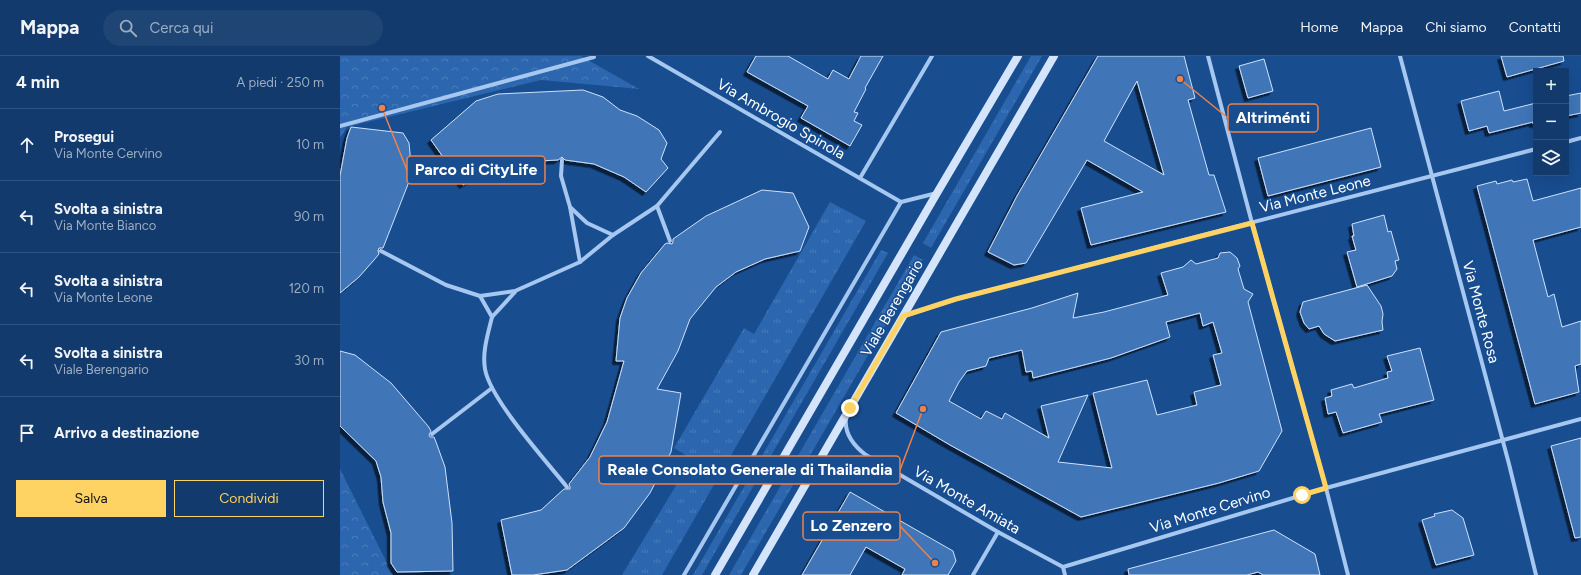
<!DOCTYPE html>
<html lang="it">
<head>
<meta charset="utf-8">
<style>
	:root { --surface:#123a6c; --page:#1f4574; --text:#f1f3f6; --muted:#9cadc2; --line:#31547f; --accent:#ffd264 }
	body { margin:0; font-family:Figtree,sans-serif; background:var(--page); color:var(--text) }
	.controls { position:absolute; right:12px; top:12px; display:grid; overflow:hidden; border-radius:0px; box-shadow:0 4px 16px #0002 }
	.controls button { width:36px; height:36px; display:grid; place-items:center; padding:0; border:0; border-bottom:1px solid var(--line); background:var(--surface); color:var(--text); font:20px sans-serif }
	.stop { position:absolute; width:12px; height:12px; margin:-9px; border:3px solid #ffd264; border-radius:50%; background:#fff }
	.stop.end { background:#ffd264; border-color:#fff; box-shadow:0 1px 4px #0008 }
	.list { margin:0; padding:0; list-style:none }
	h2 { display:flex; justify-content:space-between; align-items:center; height:52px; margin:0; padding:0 16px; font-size:17px }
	h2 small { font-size:13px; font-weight:400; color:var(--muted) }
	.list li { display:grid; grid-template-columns:26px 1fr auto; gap:12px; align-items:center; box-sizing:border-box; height:72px; padding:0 16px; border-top:1px solid var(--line) }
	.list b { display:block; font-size:15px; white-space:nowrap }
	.list p { margin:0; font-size:13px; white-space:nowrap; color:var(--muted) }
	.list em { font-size:13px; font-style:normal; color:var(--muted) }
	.actions { display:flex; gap:8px; padding:12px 16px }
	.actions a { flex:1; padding:9px 0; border:1px solid var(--accent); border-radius:0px; text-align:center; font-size:14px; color:var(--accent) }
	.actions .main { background:var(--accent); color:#111 }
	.icon { flex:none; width:22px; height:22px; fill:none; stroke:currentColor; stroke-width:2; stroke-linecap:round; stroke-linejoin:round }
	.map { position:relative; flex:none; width:1241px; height:519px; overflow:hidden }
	header { display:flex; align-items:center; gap:24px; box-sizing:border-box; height:56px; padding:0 20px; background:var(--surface); border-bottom:1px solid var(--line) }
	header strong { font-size:19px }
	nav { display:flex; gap:22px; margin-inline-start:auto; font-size:14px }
	.search { width:280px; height:36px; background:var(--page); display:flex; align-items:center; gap:10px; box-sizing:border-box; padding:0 14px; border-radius:22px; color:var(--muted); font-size:15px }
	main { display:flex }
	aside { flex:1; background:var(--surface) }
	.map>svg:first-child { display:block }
	.grass { fill:url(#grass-tufts) }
	.park { fill:url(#park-crowns) }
	.building { fill:#4176b8; stroke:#cde1fb; fill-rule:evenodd; filter:url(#shadow) }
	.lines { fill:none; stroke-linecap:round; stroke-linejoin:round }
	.street { stroke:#a6c7ef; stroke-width:4 }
	.secondary { stroke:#d4e5fb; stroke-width:8 }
	.route { stroke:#ffd264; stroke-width:5 }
	.labels { text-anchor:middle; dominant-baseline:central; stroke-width:3; stroke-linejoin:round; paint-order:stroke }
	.street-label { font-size:15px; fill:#fff; stroke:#184d90 }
	.leader { fill:none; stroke:#ee8249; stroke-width:1.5 }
	.callout-dot { fill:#ee8249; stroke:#184d90; stroke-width:1.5 }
	.callout { fill:#184d90; stroke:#ee8249; stroke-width:1.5 }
	.callout-label { font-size:16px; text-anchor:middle; font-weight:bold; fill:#fff }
</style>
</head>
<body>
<header>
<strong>Mappa</strong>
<div class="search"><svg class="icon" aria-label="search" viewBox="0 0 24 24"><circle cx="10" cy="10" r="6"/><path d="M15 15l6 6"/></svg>Cerca qui</div>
<nav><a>Home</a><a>Mappa</a><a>Chi siamo</a><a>Contatti</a></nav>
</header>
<main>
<aside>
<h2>4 min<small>A piedi · 250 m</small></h2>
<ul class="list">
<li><svg class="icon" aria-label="ahead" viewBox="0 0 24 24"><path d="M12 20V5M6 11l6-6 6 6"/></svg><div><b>Prosegui</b><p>Via Monte Cervino</p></div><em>10 m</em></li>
<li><svg class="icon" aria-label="left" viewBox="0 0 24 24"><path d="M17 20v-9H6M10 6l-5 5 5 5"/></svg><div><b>Svolta a sinistra</b><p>Via Monte Bianco</p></div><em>90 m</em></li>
<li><svg class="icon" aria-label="left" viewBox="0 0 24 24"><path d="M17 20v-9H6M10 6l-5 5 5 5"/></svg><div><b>Svolta a sinistra</b><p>Via Monte Leone</p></div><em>120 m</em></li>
<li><svg class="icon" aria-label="left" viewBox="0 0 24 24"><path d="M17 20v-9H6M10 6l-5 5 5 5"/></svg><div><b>Svolta a sinistra</b><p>Viale Berengario</p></div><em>30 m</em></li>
<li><svg class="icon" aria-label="arrive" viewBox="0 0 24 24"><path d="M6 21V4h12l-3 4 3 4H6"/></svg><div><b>Arrivo a destinazione</b></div></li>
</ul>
<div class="actions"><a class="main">Salva</a><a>Condividi</a></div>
</aside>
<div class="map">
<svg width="1241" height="519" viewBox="0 0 1241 519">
	<defs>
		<pattern id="grass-tufts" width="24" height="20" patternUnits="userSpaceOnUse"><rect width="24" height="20" fill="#2b66ae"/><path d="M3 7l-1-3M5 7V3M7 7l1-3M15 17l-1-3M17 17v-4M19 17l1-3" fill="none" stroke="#4b7dba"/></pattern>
		<pattern id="park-crowns" width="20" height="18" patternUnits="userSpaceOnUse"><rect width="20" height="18" fill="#2b66ae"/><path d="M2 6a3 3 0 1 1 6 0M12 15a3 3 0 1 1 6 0" fill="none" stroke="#4b7dba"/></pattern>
		<filter id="shadow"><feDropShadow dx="-3.5" dy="3.5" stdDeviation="0" flood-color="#0009"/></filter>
	</defs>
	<rect width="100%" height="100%" fill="#184d90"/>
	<g class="grass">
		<polygon points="691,0 702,0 591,192 583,187"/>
		<polygon points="490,146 526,165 322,519 282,519 352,403 334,392 404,272 414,278"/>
		<polygon points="541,194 548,197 362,519 353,519"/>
		<polygon points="574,199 583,204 401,519 389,519"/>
	</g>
	<g class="park">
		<polygon points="0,0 241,0 299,33 201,24 7,71 0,82"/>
		<polygon points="0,413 53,519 0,519"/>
	</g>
	<g class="building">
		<polygon points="416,0 448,0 488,23 493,14 509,23 521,0 543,0 525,32 526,33 514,56 518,57 514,65 522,69 510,90 461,62 468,50 407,16"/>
		<path d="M758,0H844L855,42L848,44L869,119H874L886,156L751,189L741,152L803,136L747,104L686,207L674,209L648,196L677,140ZM797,25L824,119L764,85Z"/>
		<polygon points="1161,0 1223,0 1224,5 1167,21"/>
		<polygon points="924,3 933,35 908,42 899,10"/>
		<polygon points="243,34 263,41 280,54 297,60 319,74 327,87 321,103 328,112 306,136 284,121 254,108 225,104 222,101 218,104 179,106 146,115 123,129 91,84 136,45 158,38"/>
		<polygon points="1159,35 1164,55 1196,47 1196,68 1193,68 1193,66 1149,77 1147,70 1129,75 1121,45"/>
		<polygon points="1241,37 1241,57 1226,60 1226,40"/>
		<polygon points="11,71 63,77 69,87 72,118 43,192 39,192 38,195 39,198 34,204 19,221 0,237 0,120 7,82"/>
		<polygon points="1031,72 1041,111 928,140 918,102"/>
		<polygon points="1187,123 1193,145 1241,132 1241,171 1193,184 1208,241 1214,238 1222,271 1241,265 1241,308 1235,310 1239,336 1195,348 1137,130 1156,125 1157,128 1172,124 1173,126"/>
		<polygon points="422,134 453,137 469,171 460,195 425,203 396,216 376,231 350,263 338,295 317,333 341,337 331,396 310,437 284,472 227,514 193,519 172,519 161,464 201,454 224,433 230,433 230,431 229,428 250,401 267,366 284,305 276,305 280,262 287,242 301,217 325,188 327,187 332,188 333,186 333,183 366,160"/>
		<polygon points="1044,159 1048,176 1051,175 1059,204 1055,205 1057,213 1052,220 1017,231 1007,196 1016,194 1012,180 1014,180 1012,168"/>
		<path d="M890,196L897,202L900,210L898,213L904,233L913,238L908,246L942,375L919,415L879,427L741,461L610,389L556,357L601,276L692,252L738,237L733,262L764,256L828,239L821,217L843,211L851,204L856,208L878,202L880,197ZM860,257L863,270L873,266L882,297L873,299L881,329L854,336L857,349L817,359L807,324L753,337L772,412L718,406L748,339L701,350L709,382L665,357L662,363L646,355L641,363L609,345L619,326L627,315L646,310L649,302L682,294L686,316L692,315L693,322L771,302L830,281L826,266Z"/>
		<polygon points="1027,229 1041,250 1043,258 1042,266 1043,274 995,285 984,278 979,270 969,273 964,267 960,256 963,246"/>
		<polygon points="1080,292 1094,344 1039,358 1042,366 1003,377 996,356 988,358 985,342 992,340 991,334 1012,328 1014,332 1048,322 1047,316 1052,315 1047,300"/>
		<polygon points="0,295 15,299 51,327 88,370 91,375 89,379 90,381 94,381 96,386 105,411 112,467 113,515 57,516 51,507 51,477 43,446 41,421 36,405 0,370"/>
		<polygon points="1241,382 1241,481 1235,482 1211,390"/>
		<polygon points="510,436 613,495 616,505 608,519 562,519 565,513 526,491 510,519 462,519"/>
		<polygon points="1112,454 1123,462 1134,499 1096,509 1082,464 1095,460 1094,458"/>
		<polygon points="934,474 975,498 980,519 923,519 918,516 907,519 789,519 788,513"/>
	</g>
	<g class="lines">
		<g class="street">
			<polyline points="308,0 561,146"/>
			<polyline points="868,0 912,167 986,432 1008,519"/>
			<polyline points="1060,0 1169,408 1196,519"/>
			<polyline points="0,70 254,1"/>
			<polyline points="1226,86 1241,82"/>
			<polyline points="222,104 221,120 230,151 247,167 273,179 317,150 380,76"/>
			<polyline points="520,122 592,0"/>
			<polyline points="317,150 330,185"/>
			<polyline points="230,151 240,206 273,179"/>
			<polyline points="41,195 106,229 140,240 175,235 240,206"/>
			<polyline points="140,240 152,261 175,236"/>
			<polyline points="564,260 616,243 1196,93"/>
			<path d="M152,261C148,278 142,296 145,313C150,343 206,405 227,431"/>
			<path d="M506,363C504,378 515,391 526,399L658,476L723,511"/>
			<polyline points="92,378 152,332"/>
			<polyline points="723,511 986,432 1241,363"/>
			<polyline points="723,511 725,519"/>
			<polyline points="344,519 561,146 597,137"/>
			<polyline points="633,519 658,476"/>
		</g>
		<g class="secondary">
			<polyline points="375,519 597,137 678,0"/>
			<polyline points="413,519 714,0"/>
		</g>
	</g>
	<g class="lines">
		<polyline class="route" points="510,352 563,260 616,243 912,167 986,432 962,439"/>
	</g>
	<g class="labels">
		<g class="street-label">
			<text transform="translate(441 63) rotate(30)">Via Ambrogio Spinola</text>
			<text transform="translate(975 138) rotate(-14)">Via Monte Leone</text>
			<text transform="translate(552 252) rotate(-60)">Viale Berengario</text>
			<text transform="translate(1141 256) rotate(75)">Via Monte Rosa</text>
			<text transform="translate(627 444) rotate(30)">Via Monte Amiata</text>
			<text transform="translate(870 454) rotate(-17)">Via Monte Cervino</text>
		</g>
	</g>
	<path class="leader" d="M840 23L888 62M42 52L67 114M583 353L560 414M595 507L560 470"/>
	<g class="callout-dot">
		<circle cx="840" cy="23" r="4"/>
		<circle cx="42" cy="52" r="4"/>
		<circle cx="583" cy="353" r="4"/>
		<circle cx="595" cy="507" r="4"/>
	</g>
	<g class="callout">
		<rect x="888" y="48" width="90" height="28" rx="4"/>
		<rect x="67" y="100" width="138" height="28" rx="4"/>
		<rect x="259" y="400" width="301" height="28" rx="4"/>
		<rect x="463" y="456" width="97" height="28" rx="4"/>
	</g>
	<g class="callout-label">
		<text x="933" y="67">Altriménti</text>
		<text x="136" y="119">Parco di CityLife</text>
		<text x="410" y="419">Reale Consolato Generale di Thailandia</text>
		<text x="511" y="475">Lo Zenzero</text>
	</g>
</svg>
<div class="controls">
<button>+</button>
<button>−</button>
<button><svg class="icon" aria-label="layers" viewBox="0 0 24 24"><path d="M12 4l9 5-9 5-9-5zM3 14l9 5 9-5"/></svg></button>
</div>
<div class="stop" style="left:962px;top:439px"></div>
<div class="stop end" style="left:510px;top:352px"></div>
</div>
</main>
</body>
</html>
